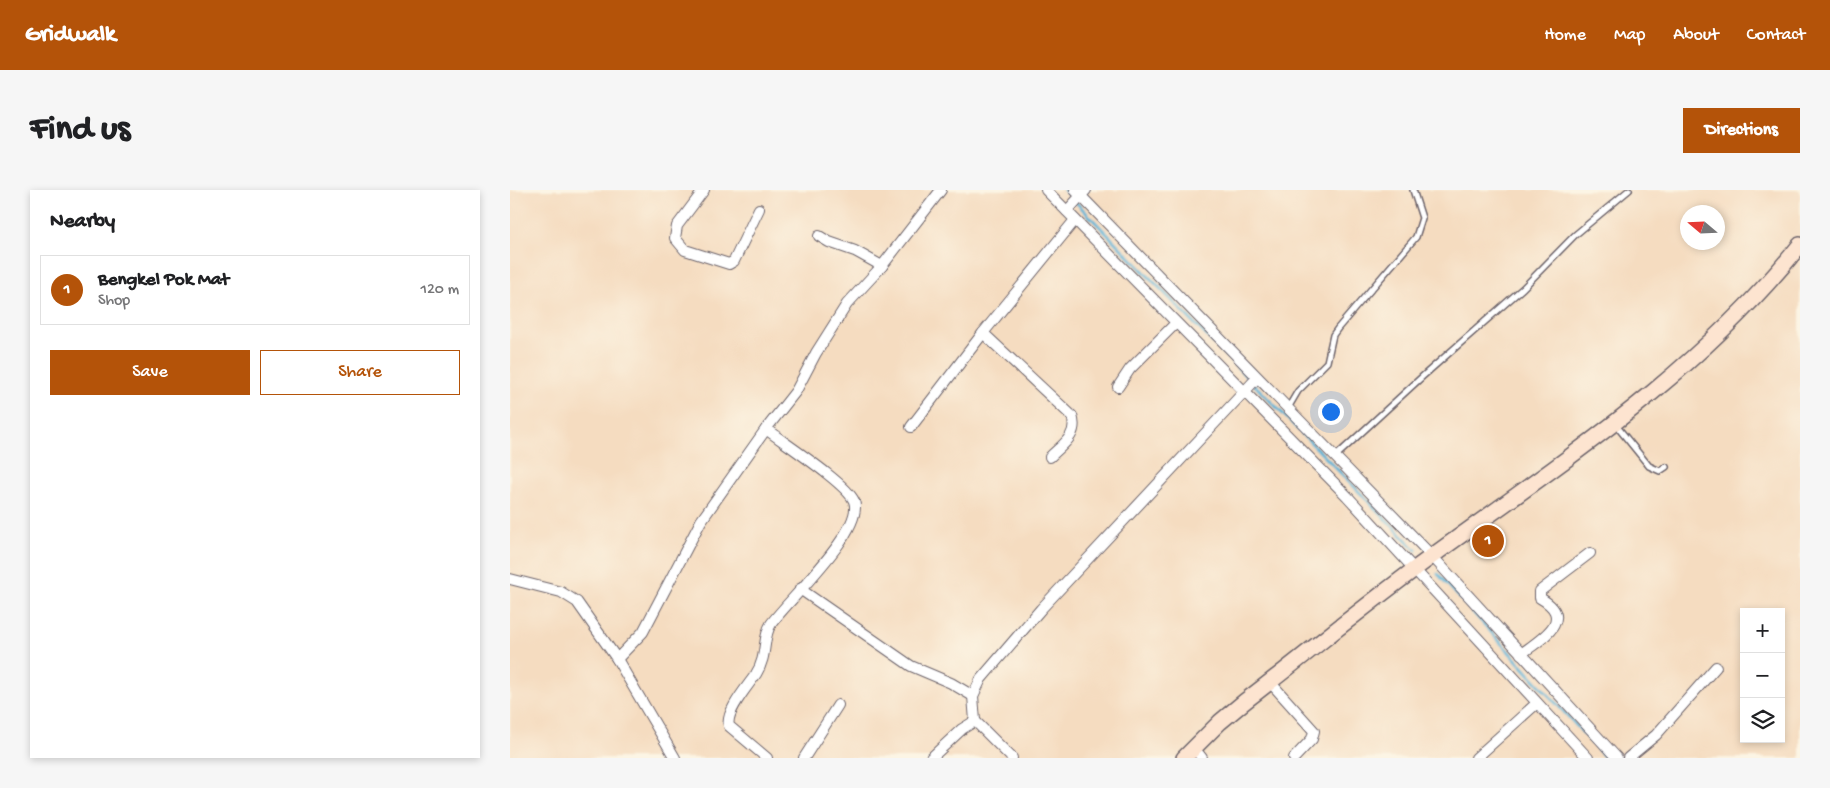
<!DOCTYPE html>
<html lang="en">
<head>
<meta charset="utf-8">
<style>
	:root { --surface:#fff; --page:#f6f6f6; --text:#202124; --muted:#757577; --line:#e0e0e0; --accent:#b45309 }
	body { margin:0; font-family:"Gochi Hand",sans-serif; background:var(--page); color:var(--text) }
	.controls { position:absolute; right:15px; bottom:15px; display:grid; overflow:hidden; border-radius:0px; box-shadow:0 2px 8px #0003 }
	.controls button { width:45px; height:45px; display:grid; place-items:center; padding:0; border:0; border-bottom:1px solid var(--line); background:var(--surface); color:var(--text); font:25px sans-serif }
	.compass { position:absolute; left:1170px; top:15px; width:45px; height:45px; border-radius:50%; background:var(--surface); box-shadow:0 2px 8px #0003; rotate:289deg }
	.you { position:absolute; left:820px; top:221px; width:18px; height:18px; margin:-12px; border:4px solid #fff; border-radius:50%; background:#1a73e8; box-shadow:0 0 0 8px #1a73e833 }
	.badge { display:grid; place-items:center; width:32px; height:32px; border-radius:50%; background:var(--accent); color:#fff; font-size:16px; font-weight:700 }
	.pin { position:absolute; translate:-50% -50%; border:2px solid #fff; box-shadow:0 1px 5px #0006 }
	.list { margin:0; padding:0; list-style:none }
	h2 { display:flex; justify-content:space-between; align-items:center; height:65px; margin:0; padding:0 20px; font-size:21px }
	h2 small { font-size:16px; font-weight:400; color:var(--muted) }
	.list li { display:grid; grid-template-columns:32px 1fr auto; gap:15px; align-items:center; box-sizing:border-box; height:70px; margin:0 10px 10px; padding:0 10px; border:1px solid var(--line); border-radius:0px }
	.list b { display:block; font-size:19px; white-space:nowrap }
	.list p { margin:0; font-size:16px; white-space:nowrap; color:var(--muted) }
	.list em { font-size:16px; font-style:normal; color:var(--muted) }
	.actions { display:flex; gap:10px; padding:15px 20px }
	.actions a { flex:1; padding:11px 0; border:1px solid var(--accent); border-radius:0px; text-align:center; font-size:18px; color:var(--accent) }
	.actions .main { background:var(--accent); color:#fff }
	.icon { flex:none; width:28px; height:28px; fill:none; stroke:currentColor; stroke-width:2; stroke-linecap:round; stroke-linejoin:round }
	.map { position:relative; flex:none; width:1290px; height:568px; overflow:hidden; border-radius:0px }
	header { display:flex; align-items:center; gap:30px; box-sizing:border-box; height:70px; padding:0 25px; background:var(--accent); color:#fff }
	header strong { font-size:24px }
	nav { display:flex; gap:28px; margin-inline-start:auto; font-size:18px }
	.intro { display:flex; align-items:center; justify-content:space-between; box-sizing:border-box; height:120px; padding:0 30px }
	h1 { margin:0; font-size:35px }
	.button { padding:12px 22px; border-radius:0px; background:var(--accent); color:#fff; font-size:18px; font-weight:700 }
	main { display:flex; gap:30px; padding:0 30px }
	aside { flex:1; background:var(--surface); border-radius:0px; box-shadow:0 2px 8px #0003 }
	.map>svg:first-child { display:block }
	.lines { fill:none; stroke-linecap:round; stroke-linejoin:round }
	.stream { stroke:#5ab2d7; stroke-width:3 }
	.lane-casing { stroke:#6c636a; stroke-width:8 }
	.street-casing { stroke:#6c636a; stroke-width:12 }
	.secondary-casing { stroke:#6c636a; stroke-width:18 }
	.lane { stroke:#fff; stroke-width:5 }
	.street { stroke:#fff; stroke-width:10 }
	.secondary { stroke:#fde4d0; stroke-width:15 }
</style>
</head>
<body>
<header>
<strong>Gridwalk</strong>
<nav><a>Home</a><a>Map</a><a>About</a><a>Contact</a></nav>
</header>
<div class="intro"><h1>Find us</h1><a class="button">Directions</a></div>
<main>
<aside>
<h2>Nearby<small></small></h2>
<ul class="list">
<li><span class="badge">1</span><div><b>Bengkel Pok Mat</b><p>Shop</p></div><em>120 m</em></li>
</ul>
<div class="actions"><a class="main">Save</a><a>Share</a></div>
</aside>
<div class="map">
<svg width="1290" height="568" viewBox="0 0 1290 568">
	<rect width="100%" height="100%" fill="#fcf5e5"/>
	<filter id="ink" filterUnits="userSpaceOnUse"><feTurbulence type="fractalNoise" baseFrequency=".02" numOctaves="2"/><feDisplacementMap in="SourceGraphic" scale="10" xChannelSelector="R" yChannelSelector="G"/><feConvolveMatrix kernelMatrix="1 2 1 2 8 2 1 2 1" color-interpolation-filters="sRGB"/></filter>
	<filter id="wash" filterUnits="userSpaceOnUse"><feTurbulence type="fractalNoise" baseFrequency=".0096" numOctaves="4" result="noise"/><feDisplacementMap in="SourceGraphic" scale="20" xChannelSelector="R" yChannelSelector="G"/><feGaussianBlur stdDeviation="1.12" result="paint"/><feColorMatrix in="noise" values="0 0 0 0 0 0 0 0 0 0 0 0 0 0 0 0 0 1.4 0 .05"/><feComposite in="paint" operator="in"/></filter>
	<g filter="url(#wash)">
		<rect width="100%" height="100%" fill="#f5dcc0"/>
		<g class="lines">
			<g class="stream">
				<polyline points="554,0 906,360"/>
				<polyline points="928,384 1096,568"/>
			</g>
		</g>
	</g>
	<g filter="url(#ink)">
		<g class="lines">
			<defs>
				<g id="lane">
					<polyline points="778,218 788,201 817,172 823,145 828,138 906,47 912,28 903,0"/>
					<polyline points="1105,234 1139,276 1150,281 1156,277"/>
					<polyline points="826,266 913,186 1013,98 1065,45 1119,0"/>
				</g>
				<g id="street">
					<polyline points="194,0 167,36 165,48 175,60 219,74 224,71 249,19"/>
					<polyline points="536,0 837,306 1078,568"/>
					<polyline points="565,0 922,366 1107,568"/>
					<polyline points="557,21 576,0"/>
					<polyline points="309,46 319,52 345,61 372,76"/>
					<path d="M473,143L562,226C569,245 552,255 540,267"/>
					<polyline points="608,197 620,179 666,133"/>
					<polyline points="401,237 473,143 565,30"/>
					<polyline points="0,389 51,402 67,412 107,469 165,568"/>
					<polyline points="290,399 401,476 441,493 463,506"/>
					<path d="M1011,464C1031,449 1067,429 1030,408V401L1080,363"/>
					<polyline points="107,469 133,442 191,331 256,239"/>
					<polyline points="760,492 804,541 802,549 784,568"/>
					<polyline points="465,531 502,568"/>
					<polyline points="684,558 692,568"/>
					<path d="M257,568L219,536C215,522 238,496 246,484C258,465 252,448 261,434C278,410 355,340 344,311C336,293 274,253 256,239L286,201L306,163L337,114L372,76L431,0"/>
					<polyline points="294,568 328,515"/>
					<polyline points="421,568 452,539 465,531 463,506 471,489 531,419 747,188"/>
					<polyline points="966,568 1027,513"/>
					<polyline points="1118,568 1146,545 1206,477"/>
				</g>
				<path id="secondary" d="M674,568L710,532L734,512C798,463 860,411 925,364C1056,269 1188,183 1290,55"/>
			</defs>
			<use href="#lane" class="lane-casing"/>
			<use href="#street" class="street-casing"/>
			<use href="#secondary" class="secondary-casing"/>
			<use href="#lane" class="lane"/>
			<use href="#street" class="street"/>
			<use href="#secondary" class="secondary"/>
		</g>
	</g>
</svg>
<div class="controls">
<button>+</button>
<button>−</button>
<button><svg class="icon" aria-label="layers" viewBox="0 0 24 24"><path d="M12 4l9 5-9 5-9-5zM3 14l9 5 9-5"/></svg></button>
</div>
<svg class="compass" viewBox="-18 -18 36 36"><path d="M0-13l5 13h-10z" fill="#e53935"/><path d="M0 13l5-13h-10z" fill="#757577"/></svg>
<div class="you"></div>
<div class="pin badge" style="left:978px;top:351px">1</div>
</div>
</main>
</body>
</html>
